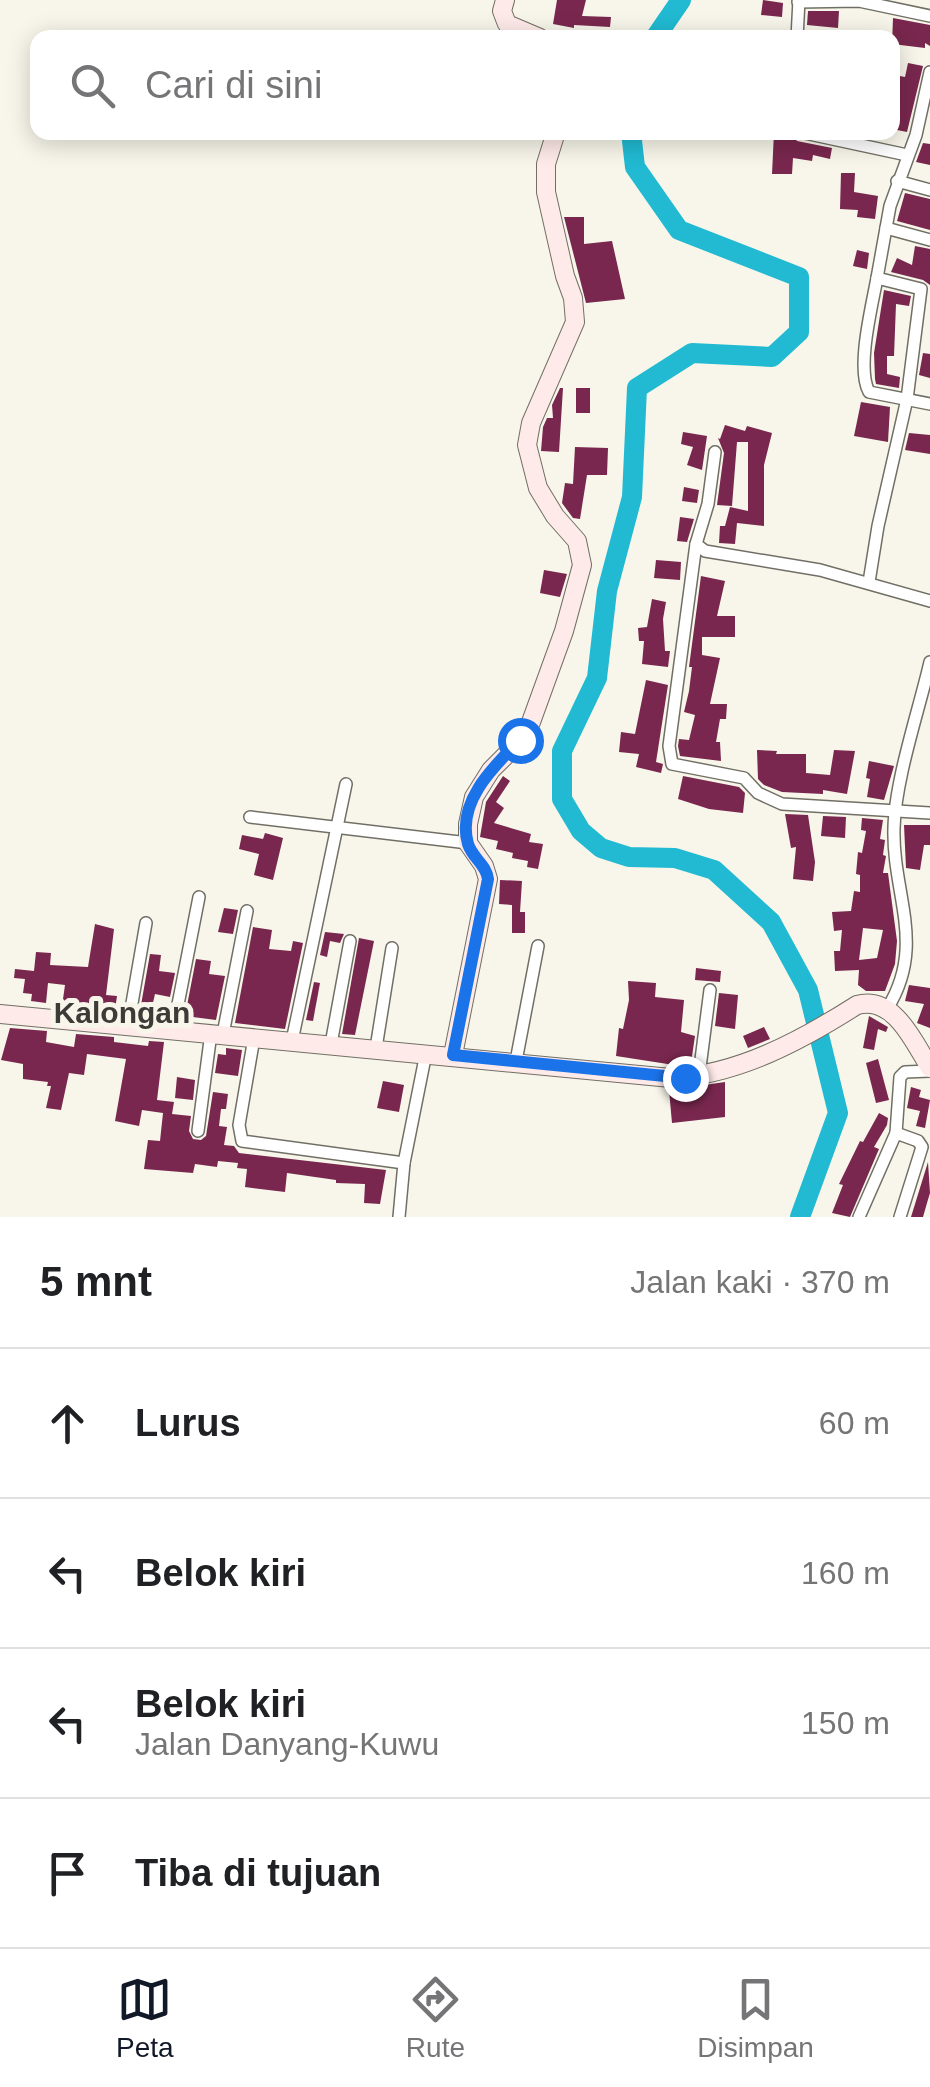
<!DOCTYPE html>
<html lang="id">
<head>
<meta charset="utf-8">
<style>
	:root { --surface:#fff; --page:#f2f2f2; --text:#202124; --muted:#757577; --line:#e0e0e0; --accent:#111827 }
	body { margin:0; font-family:Arial,sans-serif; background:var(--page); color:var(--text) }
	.stop { position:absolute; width:30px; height:30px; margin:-22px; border:8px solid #1a73e8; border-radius:50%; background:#fff }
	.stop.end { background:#1a73e8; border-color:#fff; box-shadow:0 2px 10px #0008 }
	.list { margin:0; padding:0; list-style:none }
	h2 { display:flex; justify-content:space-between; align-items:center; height:130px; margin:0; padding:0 40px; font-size:42px }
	h2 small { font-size:32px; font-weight:400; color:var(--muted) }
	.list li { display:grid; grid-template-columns:65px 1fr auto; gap:30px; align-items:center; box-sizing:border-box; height:150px; padding:0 40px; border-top:2px solid var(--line) }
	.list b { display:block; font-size:38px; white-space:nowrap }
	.list p { margin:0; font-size:32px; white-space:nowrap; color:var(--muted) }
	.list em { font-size:32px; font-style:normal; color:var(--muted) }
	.icon { flex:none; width:55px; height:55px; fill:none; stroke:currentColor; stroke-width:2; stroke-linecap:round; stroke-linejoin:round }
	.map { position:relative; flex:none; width:930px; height:1217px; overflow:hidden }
	.search { position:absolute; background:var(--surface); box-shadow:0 5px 25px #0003; left:30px; right:30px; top:30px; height:110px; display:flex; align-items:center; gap:25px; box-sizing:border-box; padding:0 35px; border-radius:20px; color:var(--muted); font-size:38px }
	.sheet { height:730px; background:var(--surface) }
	nav { display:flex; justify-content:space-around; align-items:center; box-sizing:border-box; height:140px; border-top:2px solid var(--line); background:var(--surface); font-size:28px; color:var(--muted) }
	nav a { display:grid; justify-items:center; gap:5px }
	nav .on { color:var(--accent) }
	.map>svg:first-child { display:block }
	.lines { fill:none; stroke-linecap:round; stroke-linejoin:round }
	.river { stroke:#21bad2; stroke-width:20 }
	.building { fill:#79274e; fill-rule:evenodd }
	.street-casing { stroke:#716f65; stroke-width:14 }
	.secondary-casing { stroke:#716f65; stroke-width:20 }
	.street { stroke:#fff; stroke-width:11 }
	.secondary { stroke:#feeae9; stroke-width:18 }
	.route { stroke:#1a73e8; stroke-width:12 }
	.labels { text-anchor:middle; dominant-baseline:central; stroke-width:10; stroke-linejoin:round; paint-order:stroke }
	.quarter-label { font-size:30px; font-weight:bold; fill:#3c3b37; stroke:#f8f6ea }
</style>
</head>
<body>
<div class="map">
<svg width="930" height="1217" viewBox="0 0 930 1217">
	<rect width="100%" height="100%" fill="#f8f6ea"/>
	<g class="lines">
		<g class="river">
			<polyline points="655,38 681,0"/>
			<polyline points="631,132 635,167 679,230 799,277 799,332 772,357 692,353 637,388 632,497 607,591 597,678 562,751 562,799 581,831 601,848 629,857 675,858 714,870 771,922 808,990 838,1113 800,1217"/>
		</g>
	</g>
	<g class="building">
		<polygon points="557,0 586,0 582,16 611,17 610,27 574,25 574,28 553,24"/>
		<polygon points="763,0 783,3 782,17 761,15"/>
		<polygon points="808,11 839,11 838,28 807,25"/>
		<polygon points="893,18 930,25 930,46 925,43 925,48 892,44"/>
		<polygon points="908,63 923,66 907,132 892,129 892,117 900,76 905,77"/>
		<polygon points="774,132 791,132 797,141 832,148 830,159 813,155 812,161 793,158 792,174 772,174"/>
		<polygon points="923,143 930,144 930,165 916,162"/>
		<polygon points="841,173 855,173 854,192 878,196 875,219 857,217 858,210 840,209"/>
		<polygon points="905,193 930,199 930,230 897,221"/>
		<polygon points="564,217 584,217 584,244 612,241 625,299 586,303"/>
		<polygon points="915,246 930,249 930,285 923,280 891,272 897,258 912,265"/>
		<polygon points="857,250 869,253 867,269 853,266"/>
		<polygon points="884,290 911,296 909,306 896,304 894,356 887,356 887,374 900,377 899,388 876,384 875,379 874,353"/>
		<polygon points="923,353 930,354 930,378 919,375"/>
		<polygon points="560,388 563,388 559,452 541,451 543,427 547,418 553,418 552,405"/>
		<rect x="576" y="388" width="14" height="25"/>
		<polygon points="861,402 890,407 888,442 854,436"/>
		<polygon points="725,425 745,431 747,426 772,433 764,465 764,526 737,523 735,544 719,543 720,526 725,526 730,507 748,511 748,442 737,442 732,506 717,505 724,453 718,438 720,439"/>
		<polygon points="683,432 707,436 702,470 687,465 693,447 681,444"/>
		<polygon points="909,433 930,435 930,454 905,450"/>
		<polygon points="575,447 608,448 607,475 587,475 580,519 573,518 562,503 565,483 573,484"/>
		<polygon points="684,487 699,490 697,503 682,501"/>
		<polygon points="680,517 694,519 687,542 677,541"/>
		<polygon points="656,560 681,562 680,580 654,578"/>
		<polygon points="544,570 567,574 560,597 540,593"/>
		<polygon points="701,576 725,581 717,616 735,616 735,637 702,637 702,655 720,658 710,704 727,704 726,719 720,719 716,742 720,742 721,761 680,756 678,746 679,739 689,740 695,715 684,712 689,691 692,667 689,667"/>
		<polygon points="652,599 666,602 663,619 665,651 670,651 668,667 642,664 644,641 639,641 638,628 647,627"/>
		<polygon points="646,680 668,685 656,762 663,764 661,773 636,767 639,754 619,752 621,732 635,734"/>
		<polygon points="757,750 777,751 776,754 806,754 806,773 830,775 834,750 855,751 847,794 823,790 823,794 782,792 764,785 758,779"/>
		<polygon points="869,761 894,766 884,800 867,797 870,779 866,778"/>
		<polygon points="503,776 510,781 496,802 504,808 494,823 531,834 529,842 543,844 538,869 527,867 528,861 512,858 513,853 496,849 498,841 480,837 486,802"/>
		<polygon points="683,776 739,787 745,793 743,813 709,809 678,799"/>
		<polygon points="785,814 808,815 815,862 813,881 793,879 796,847 791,848"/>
		<polygon points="823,816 846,817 845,838 821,836"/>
		<path d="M862,818L883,820L880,839L885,840L883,855L886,856L883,873H888L897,941L895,964L885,991H866L858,985L859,970L835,971L834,951H840L842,930L834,931L832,912L851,911L854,891L860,892V875L856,874L858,852L862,853L866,831L861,830ZM863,928L883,930L877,958L859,960Z"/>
		<polygon points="904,825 930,825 930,845 924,845 920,870 906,868"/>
		<polygon points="265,833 283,838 273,880 254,875 259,854 239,849 242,835 263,839"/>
		<polygon points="500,880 522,881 520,912 525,912 525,933 512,933 512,905 499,904"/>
		<polygon points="224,908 238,910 233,934 218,932"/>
		<polygon points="95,924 114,929 106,995 117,996 115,1010 102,1009 102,1006 62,1006 65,985 48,983 46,1003 31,1001 32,994 23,993 25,979 14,978 15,969 34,971 36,952 51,953 50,965 88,967"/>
		<polygon points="253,927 272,930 269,949 291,951 293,941 303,943 285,1029 235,1023"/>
		<polygon points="325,932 344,934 340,943 330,941 327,957 320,955"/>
		<polygon points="359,938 374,941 355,1035 342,1034"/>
		<polygon points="150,954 161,955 159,971 175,973 170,997 155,994 152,1007 141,1005"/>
		<polygon points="196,959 211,961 209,974 225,976 216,1020 185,1016"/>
		<polygon points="696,968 721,971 720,982 695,980"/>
		<polygon points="628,981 656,983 655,997 684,1000 681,1032 695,1036 691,1063 674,1065 616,1056 619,1028 623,1029 629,1000"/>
		<polygon points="314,982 320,983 313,1021 306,1020"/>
		<polygon points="909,985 930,988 930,1028 917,1023 924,1004 905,1001"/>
		<polygon points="719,993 738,995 735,1029 715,1026"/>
		<polygon points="869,1016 888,1027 886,1032 878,1029 874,1050 863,1048"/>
		<polygon points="764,1027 770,1039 748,1048 743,1036"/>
		<polygon points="10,1028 47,1031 46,1042 74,1047 76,1034 114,1037 114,1042 148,1046 149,1041 164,1042 157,1100 174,1102 172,1114 191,1116 189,1131 193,1139 201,1140 206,1136 213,1092 228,1094 226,1109 221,1109 219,1126 227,1127 224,1145 234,1146 239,1153 386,1170 380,1204 364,1203 365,1184 336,1183 336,1180 287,1173 285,1192 245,1187 247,1169 237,1168 238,1163 218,1161 217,1167 195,1164 193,1173 144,1169 148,1140 160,1141 163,1113 142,1110 139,1126 115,1121 126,1059 87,1054 84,1075 69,1073 61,1110 46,1108 51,1086 47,1086 48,1082 23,1079 23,1064 1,1060"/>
		<polygon points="226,1048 242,1050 238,1076 215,1073 218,1054 226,1055"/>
		<polygon points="878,1059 889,1100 876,1103 866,1063"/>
		<polygon points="177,1077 195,1080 193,1100 175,1098"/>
		<polygon points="383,1081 404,1085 399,1112 377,1108"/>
		<polygon points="725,1082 725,1117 672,1123 669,1090"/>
		<polygon points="911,1087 921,1090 919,1097 930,1100 925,1128 916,1126 920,1111 907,1108"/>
		<polygon points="879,1113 888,1118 887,1125 874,1147 879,1149 850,1217 832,1213 843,1185 839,1184 860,1141 863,1142"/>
		<polygon points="928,1162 930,1193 927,1203 923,1217 911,1217"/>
	</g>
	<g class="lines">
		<defs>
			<g id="street">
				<polyline points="798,2 859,1 930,16"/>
				<polyline points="797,38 799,0"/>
				<polyline points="800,132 907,155"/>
				<polyline points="897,181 930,190"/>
				<polyline points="886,228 930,240"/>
				<path d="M877,278C872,306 856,368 869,392L930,404"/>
				<polyline points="715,452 708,504 696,544 705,551 820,570 930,601"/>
				<polyline points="696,544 669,746 672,764 744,778 758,793 782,804 930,813"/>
				<polyline points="869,582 878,526 907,399 921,289 877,278 890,206 916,135 930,72"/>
				<polyline points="250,817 468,843"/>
				<path d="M887,1009C927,945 892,894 894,828C895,780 919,710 930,662"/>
				<polyline points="128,1026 146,923"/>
				<polyline points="173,1030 199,897"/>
				<polyline points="223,1034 247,911"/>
				<polyline points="254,1038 239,1125 242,1141 404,1163"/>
				<polyline points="292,1041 346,784"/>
				<polyline points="331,1044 350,941"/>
				<polyline points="376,1048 392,948"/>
				<polyline points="516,1061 538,946"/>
				<polyline points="699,1075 710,990"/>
				<polyline points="198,1131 211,1033"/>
				<polyline points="896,1133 918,1141 922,1147 900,1217"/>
				<polyline points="399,1217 404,1163 426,1053"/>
				<polyline points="859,1217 896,1133 900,1077 905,1072 930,1071"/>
			</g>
			<g id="secondary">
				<polyline points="505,0 502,11 507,24 540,38"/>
				<path d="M0,1014L671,1078C738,1075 802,1040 857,1005C894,995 914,1042 930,1068"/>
				<polyline points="453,1055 488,879 484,866 468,843 468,824 474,797 491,770 521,740 531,722 564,631 582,565 577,541 555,516 538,488 527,445 531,423 575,322 573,298 565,276 546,192 546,164 556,132"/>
			</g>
		</defs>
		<use href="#street" class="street-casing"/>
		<use href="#secondary" class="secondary-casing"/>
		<use href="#street" class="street"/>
		<use href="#secondary" class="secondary"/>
	</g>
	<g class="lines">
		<path class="route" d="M520,740C494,766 456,802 468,844C473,859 486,864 488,879L453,1055L685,1078"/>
	</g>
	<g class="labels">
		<g class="quarter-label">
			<text x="122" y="1012">Kalongan</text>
		</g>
	</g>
</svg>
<div class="stop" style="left:520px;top:740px"></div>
<div class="stop end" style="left:685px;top:1078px"></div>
<div class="search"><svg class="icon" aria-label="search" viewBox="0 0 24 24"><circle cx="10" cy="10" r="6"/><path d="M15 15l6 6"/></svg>Cari di sini</div>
</div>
<section class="sheet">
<h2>5 mnt<small>Jalan kaki · 370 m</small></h2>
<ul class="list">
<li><svg class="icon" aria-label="ahead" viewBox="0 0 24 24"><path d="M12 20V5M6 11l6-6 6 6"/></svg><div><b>Lurus</b></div><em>60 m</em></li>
<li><svg class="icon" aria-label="left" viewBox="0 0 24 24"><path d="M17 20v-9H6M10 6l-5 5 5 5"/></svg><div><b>Belok kiri</b></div><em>160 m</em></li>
<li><svg class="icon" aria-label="left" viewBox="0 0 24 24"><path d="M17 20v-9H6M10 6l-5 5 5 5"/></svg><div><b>Belok kiri</b><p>Jalan Danyang-Kuwu</p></div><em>150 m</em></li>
<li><svg class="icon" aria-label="arrive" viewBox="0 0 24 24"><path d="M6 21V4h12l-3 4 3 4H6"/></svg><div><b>Tiba di tujuan</b></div></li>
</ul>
</section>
<nav>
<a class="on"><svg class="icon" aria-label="map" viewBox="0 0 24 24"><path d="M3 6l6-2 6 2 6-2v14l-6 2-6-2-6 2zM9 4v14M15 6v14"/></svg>Peta</a>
<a><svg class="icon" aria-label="directions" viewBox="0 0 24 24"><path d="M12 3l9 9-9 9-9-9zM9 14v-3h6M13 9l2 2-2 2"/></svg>Rute</a>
<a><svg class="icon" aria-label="saved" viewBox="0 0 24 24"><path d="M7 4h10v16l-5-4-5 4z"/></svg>Disimpan</a>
</nav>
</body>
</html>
